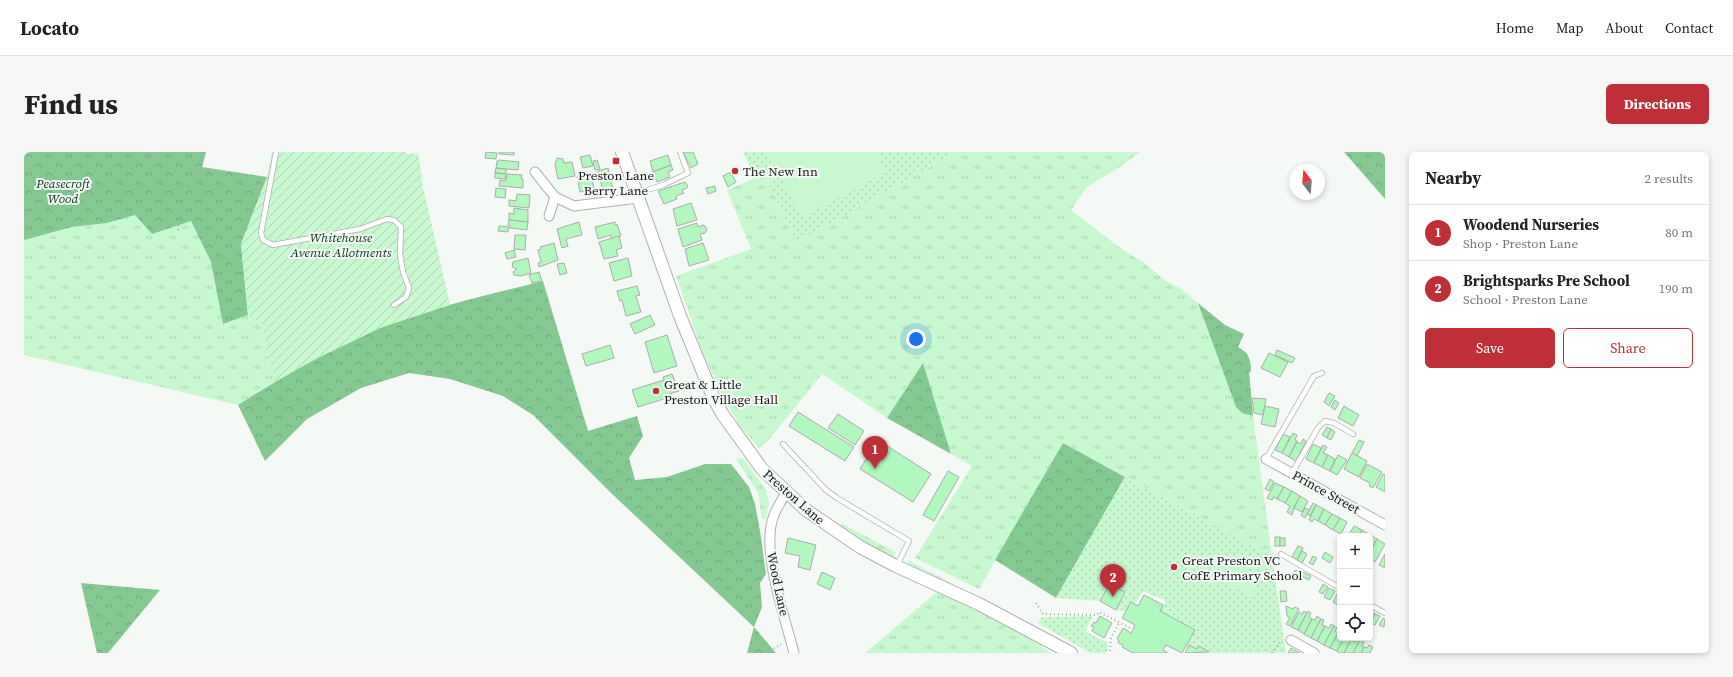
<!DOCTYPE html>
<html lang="en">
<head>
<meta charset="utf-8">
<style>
	:root { --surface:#fff; --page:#f6f6f6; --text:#222; --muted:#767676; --line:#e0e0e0; --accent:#bf2f38 }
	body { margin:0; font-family:"Source Serif 4",serif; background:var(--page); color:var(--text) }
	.controls { position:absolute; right:12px; bottom:12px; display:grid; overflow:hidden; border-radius:6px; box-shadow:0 2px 6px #0003 }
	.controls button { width:36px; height:36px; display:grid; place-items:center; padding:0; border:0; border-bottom:1px solid var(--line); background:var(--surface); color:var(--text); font:20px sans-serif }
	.compass { position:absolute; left:1265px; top:12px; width:36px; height:36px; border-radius:50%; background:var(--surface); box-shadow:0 2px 6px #0003; rotate:344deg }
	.you { position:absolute; left:892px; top:187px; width:14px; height:14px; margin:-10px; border:3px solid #fff; border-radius:50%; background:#1a73e8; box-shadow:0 0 0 6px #1a73e833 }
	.badge { display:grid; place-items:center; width:26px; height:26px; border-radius:50%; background:var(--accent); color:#fff; font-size:13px; font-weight:700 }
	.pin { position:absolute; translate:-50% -33px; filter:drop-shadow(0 1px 2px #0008) }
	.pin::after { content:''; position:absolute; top:21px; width:14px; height:12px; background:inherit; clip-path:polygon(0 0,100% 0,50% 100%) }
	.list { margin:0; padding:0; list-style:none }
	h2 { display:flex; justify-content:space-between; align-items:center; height:52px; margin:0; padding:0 16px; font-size:17px }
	h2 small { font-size:13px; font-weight:400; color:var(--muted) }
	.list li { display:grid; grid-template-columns:26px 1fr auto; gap:12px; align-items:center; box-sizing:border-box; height:56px; padding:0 16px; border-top:1px solid var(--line) }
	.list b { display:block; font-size:15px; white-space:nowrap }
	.list p { margin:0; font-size:13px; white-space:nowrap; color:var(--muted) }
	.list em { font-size:13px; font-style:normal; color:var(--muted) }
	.actions { display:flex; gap:8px; padding:12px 16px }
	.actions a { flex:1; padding:9px 0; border:1px solid var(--accent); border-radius:6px; text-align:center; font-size:14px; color:var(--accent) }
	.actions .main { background:var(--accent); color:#fff }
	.icon { flex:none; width:22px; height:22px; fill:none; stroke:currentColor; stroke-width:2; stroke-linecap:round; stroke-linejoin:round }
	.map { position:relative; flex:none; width:1361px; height:501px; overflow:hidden; border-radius:6px }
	header { display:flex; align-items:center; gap:24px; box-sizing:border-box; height:56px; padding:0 20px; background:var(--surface); border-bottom:1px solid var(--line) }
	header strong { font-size:19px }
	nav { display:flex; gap:22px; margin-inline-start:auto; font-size:14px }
	.intro { display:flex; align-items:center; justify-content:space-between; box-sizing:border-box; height:96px; padding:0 24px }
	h1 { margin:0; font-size:28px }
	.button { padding:10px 18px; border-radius:6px; background:var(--accent); color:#fff; font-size:14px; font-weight:700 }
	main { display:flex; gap:24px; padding:0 24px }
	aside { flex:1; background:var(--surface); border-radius:6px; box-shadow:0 2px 6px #0003 }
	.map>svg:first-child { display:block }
	.grass { fill:url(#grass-tufts) }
	.forest { fill:url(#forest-crowns) }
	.park { fill:url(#park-dots) }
	.garden { fill:url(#garden-furrows) }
	.pitch { fill:#c7f8cf }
	.building { fill:#b0f8bd; stroke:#aaadaa }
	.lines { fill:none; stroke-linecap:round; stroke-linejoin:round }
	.lane-casing { stroke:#aeb1ae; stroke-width:6 }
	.street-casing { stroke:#aeb1ae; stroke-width:11 }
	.secondary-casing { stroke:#aeb1ae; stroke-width:14 }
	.path { stroke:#a7aaa7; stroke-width:2; stroke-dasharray:1 3; stroke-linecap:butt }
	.lane { stroke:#fff; stroke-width:4.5 }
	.street { stroke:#fff; stroke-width:9 }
	.secondary { stroke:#fff; stroke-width:12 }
	.poi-dot { fill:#bf2f38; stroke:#f5f9f5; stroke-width:1.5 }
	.labels { text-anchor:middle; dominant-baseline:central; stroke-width:4; stroke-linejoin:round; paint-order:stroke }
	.poi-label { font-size:13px; fill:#161716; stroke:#f5f9f5; text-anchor:start }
	.park-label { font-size:13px; font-style:italic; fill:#003714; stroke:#f5f9f5 }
	.street-label { font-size:13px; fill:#161716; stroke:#f5f9f5 }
</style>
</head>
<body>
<header>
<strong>Locato</strong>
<nav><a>Home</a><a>Map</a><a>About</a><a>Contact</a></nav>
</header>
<div class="intro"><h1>Find us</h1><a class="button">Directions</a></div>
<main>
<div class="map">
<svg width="1361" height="501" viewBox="0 0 1361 501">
	<defs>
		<pattern id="grass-tufts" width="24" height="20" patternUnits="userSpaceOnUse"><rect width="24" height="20" fill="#c7f8cf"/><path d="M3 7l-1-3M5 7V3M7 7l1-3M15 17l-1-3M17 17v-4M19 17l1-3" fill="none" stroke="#aad4b1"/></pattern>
		<pattern id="forest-crowns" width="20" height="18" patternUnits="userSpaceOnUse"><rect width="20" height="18" fill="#83c991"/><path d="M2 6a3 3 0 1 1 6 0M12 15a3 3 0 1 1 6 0" fill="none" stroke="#70ac7c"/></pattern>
		<pattern id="park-dots" width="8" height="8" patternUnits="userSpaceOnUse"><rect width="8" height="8" fill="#c7f8cf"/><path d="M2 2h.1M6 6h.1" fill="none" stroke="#aad4b1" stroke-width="1.8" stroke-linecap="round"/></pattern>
		<pattern id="garden-furrows" width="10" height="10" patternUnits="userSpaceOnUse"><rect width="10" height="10" fill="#c7f8cf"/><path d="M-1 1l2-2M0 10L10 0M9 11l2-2" fill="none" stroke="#aad4b1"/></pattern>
	</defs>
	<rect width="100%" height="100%" fill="#f5f9f5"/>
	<g class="grass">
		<polygon points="932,0 1116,0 1096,15 1063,35 1047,58 1096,96 1120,111 1142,129 1156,136 1174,151 1212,255 1218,261 1229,264 1248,404 1039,291 955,437 891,406 948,314 927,302 899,212 863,266 798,222 744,289 735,296 715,273 699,245 678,199 652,124 727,97 703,38 731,26 744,29 773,90"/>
		<polygon points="111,63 128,82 167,68 187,110 199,172 224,163 238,171 243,201 251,230 214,253 0,203 0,88 48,75 83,71"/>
		<polygon points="719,306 742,338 745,351 742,367 738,367 734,341 712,307"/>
		<polygon points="817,371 873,401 867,405 816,378"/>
		<polygon points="884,408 949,443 885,414"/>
		<polygon points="914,439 1018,493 1017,495 1027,501 841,501"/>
	</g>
	<g class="forest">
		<polygon points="0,0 182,0 178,15 243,25 217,92 224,163 199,172 187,110 167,69 128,82 111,63 83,71 48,75 0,88"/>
		<polygon points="1320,0 1361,0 1361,47"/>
		<path d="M519,129L564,279L613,264L619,284L605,306L611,328L643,325L681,312H707L725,335L731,352L736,379L742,422L736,431L738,455L730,475L752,501H723L730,475L586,340L509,263L479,244L426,227L385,221L337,236L283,267L241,309L214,253C259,225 306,196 356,176C408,155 465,143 519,129Z"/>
		<path d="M1174,151L1201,173L1220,182L1214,195C1225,201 1227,207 1227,220L1225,219L1229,264L1218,261L1212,255Z"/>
		<polygon points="899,211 927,302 863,266"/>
		<polygon points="1039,291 1101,325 1032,446 971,408"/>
		<polygon points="57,431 136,438 84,501 73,501"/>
	</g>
	<g class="park">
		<polygon points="719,0 932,0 773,90 744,29 731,26"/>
		<polygon points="1101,325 1248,404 1262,501 1185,501 1175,495 1173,497 1163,492 1136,459 1142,449 1132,444 1131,445 1119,439 1111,452 1107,450 1102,459 1092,458 1101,440 1095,437 1097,433 1088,428 1076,449 1032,446"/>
		<polygon points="1069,464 1061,479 1084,491 1084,497 1082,501 1066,501 1014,471 1018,465"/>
	</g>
	<polygon class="garden" points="248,0 382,0 382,2 394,1 399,35 426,153 356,176 288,209 251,230 243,201 238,171 224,163 217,92 243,25"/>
	<g class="pitch">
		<polygon points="744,0 852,0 862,20 778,65"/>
		<polygon points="1207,408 1237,425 1227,445 1197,427"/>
	</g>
	<g class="building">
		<polygon points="462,0 473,1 472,7 461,6"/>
		<polygon points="475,0 490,0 490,3 475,2"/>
		<polygon points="659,0 669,0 674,12 667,16"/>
		<polygon points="566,3 569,14 559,16 556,5"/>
		<polygon points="644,3 647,13 629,20 626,9"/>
		<polygon points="533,6 539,7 540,11 548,10 551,24 534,27 531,13"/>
		<polygon points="475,8 495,10 494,18 472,16 473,9"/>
		<polygon points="573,8 576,17 571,18 569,9"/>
		<polygon points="647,13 649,18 644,20 646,25 633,30 629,20"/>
		<polygon points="472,16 482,17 482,22 471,21"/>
		<polygon points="584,16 589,36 579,39 574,19"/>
		<polygon points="707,20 712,30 704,35 699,24"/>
		<polygon points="471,21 482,22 481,27 471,26"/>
		<polygon points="483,22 498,23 497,27 499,27 499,36 475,34 476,28 482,29"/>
		<polygon points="567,22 570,37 556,40 553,25"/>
		<polygon points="661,30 664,34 663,36 658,38 660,41 652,44 653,47 640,52 634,39"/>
		<polygon points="691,34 692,39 684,42 682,36"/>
		<polygon points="472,36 482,37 481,46 471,45"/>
		<polygon points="493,42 506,43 505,56 485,54 485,48 492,49"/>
		<polygon points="667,51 673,68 653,74 649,57"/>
		<polygon points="490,56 504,58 504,70 485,68 485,61 490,62"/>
		<polygon points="485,68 504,70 503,78 486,76 486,74 484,73"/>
		<polygon points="555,70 558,83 542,87 544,94 538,96 533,77"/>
		<polygon points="591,70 591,73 593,72 597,84 587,87 587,83 574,87 571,75"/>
		<polygon points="673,71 674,75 679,73 681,74 683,78 681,81 676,82 678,88 659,95 654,77"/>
		<polygon points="475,74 485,75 484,80 474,79"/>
		<polygon points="491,83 502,83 501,98 490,97"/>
		<polygon points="595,84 598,96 592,98 594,104 580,107 575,90"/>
		<polygon points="530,91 534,108 515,115 514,111 517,110 514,98 517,97 516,95"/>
		<polygon points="679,91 685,108 665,114 661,97"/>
		<polygon points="490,98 492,105 483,107 481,101"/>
		<polygon points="504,106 507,121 497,124 490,123 489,120 493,117 488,115 489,110"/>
		<polygon points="604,106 608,124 590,129 585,111"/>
		<polygon points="540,111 543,121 536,123 533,112"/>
		<polygon points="515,120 518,129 508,131 505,123"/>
		<polygon points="613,134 616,143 612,144 617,160 602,164 598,148 596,149 593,139"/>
		<polygon points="626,163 631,173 611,182 606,172"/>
		<polygon points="643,183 653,214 630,221 621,190"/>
		<polygon points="586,193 590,206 562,214 558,202"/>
		<polygon points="1253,198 1271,206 1268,211 1251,203"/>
		<polygon points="1245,201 1264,210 1256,225 1237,216"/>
		<polygon points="648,222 655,239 645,242 646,245 614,255 608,238 640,228 639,225"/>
		<polygon points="1305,241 1311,244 1305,254 1300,250"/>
		<polygon points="1228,246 1242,247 1239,263 1230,261"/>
		<polygon points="1311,248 1315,251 1311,258 1307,255"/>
		<polygon points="1241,254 1255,257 1251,275 1237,272"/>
		<polygon points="1320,254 1335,263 1329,274 1314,266"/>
		<polygon points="774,260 830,295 821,309 765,274"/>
		<polygon points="814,262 840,279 831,293 804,276"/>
		<polygon points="1303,275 1307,277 1303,286 1298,283"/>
		<polygon points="1307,277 1311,280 1307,288 1303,286"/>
		<polygon points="1269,281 1273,283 1271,288 1273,289 1265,305 1258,301"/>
		<polygon points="1259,282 1266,285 1258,301 1251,298"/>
		<polygon points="1279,287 1282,289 1272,309 1265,305 1273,290 1277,292"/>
		<polygon points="854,288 907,322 889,350 836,317"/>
		<polygon points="1335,288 1340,290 1333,304 1328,301"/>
		<polygon points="1289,292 1297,296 1290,311 1282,307"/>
		<polygon points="1299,293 1303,295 1299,301 1304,303 1298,315 1290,311"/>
		<polygon points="1328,301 1343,309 1335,325 1320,317"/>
		<polygon points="1304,303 1311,307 1306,319 1298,315"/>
		<polygon points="1314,303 1323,308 1313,323 1306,319"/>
		<polygon points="1343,312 1358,320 1349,336 1345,334 1346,331 1336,326"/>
		<polygon points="924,319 935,325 910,369 899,363"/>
		<polygon points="1359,322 1361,323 1361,340 1352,335"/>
		<polygon points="1246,327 1250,330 1245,339 1241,337"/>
		<polygon points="1251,331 1260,335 1253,347 1250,345 1248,348 1243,346"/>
		<polygon points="1260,335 1268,339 1261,351 1253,347"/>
		<polygon points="1268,339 1276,344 1270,356 1268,363 1263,360 1266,354 1261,351"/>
		<polygon points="1276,344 1284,349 1278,360 1270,356"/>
		<polygon points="1289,351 1292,353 1286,364 1283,362"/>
		<polygon points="1292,353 1300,357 1294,369 1290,367 1288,370 1285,368"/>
		<polygon points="1281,356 1285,358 1281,366 1277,363"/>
		<polygon points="1300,357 1308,362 1301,373 1294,369"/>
		<polygon points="1308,362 1316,366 1309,378 1301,373"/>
		<polygon points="1316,366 1323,370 1317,382 1309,378"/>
		<polygon points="1330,374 1338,378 1335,384 1324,384"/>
		<polygon points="1338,378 1346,383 1345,384 1335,384"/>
		<polygon points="1346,383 1353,387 1346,400 1345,384"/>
		<rect x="1251" y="385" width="5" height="9"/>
		<polygon points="764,386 792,393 786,418 774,415 776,404 761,401"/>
		<rect x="1256" y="386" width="5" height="8"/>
		<polygon points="1353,387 1361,392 1351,410 1346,407 1346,400"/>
		<polygon points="1274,394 1279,396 1273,408 1268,405"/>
		<polygon points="1278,399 1283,402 1278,411 1273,408"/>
		<polygon points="1301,400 1309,405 1306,411 1298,406"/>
		<polygon points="1361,402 1361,416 1355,413"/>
		<polygon points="1289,404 1293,406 1289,413 1285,411"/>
		<polygon points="1275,418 1276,428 1271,429 1270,419"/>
		<polygon points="798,420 811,426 806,438 793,432"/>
		<polygon points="1279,420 1287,424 1285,428 1277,424"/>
		<polygon points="1088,428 1097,433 1095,437 1101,440 1092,458 1076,449"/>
		<polygon points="1299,432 1304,435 1299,442 1295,440"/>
		<polygon points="1305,436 1311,439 1306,448 1300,445"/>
		<polygon points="1256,439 1262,439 1263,449 1257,450"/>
		<polygon points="1314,440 1316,441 1314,453 1309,450"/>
		<polygon points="1120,443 1139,453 1136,459 1171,478 1158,501 1142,493 1139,498 1144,501 1109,501 1098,495 1099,493 1094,491 1095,489 1093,487 1099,476 1107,481 1111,473 1098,466 1107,450 1114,454"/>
		<polygon points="1262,454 1269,457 1271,455 1275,457 1266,474 1262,472 1266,466 1263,464"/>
		<polygon points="1280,459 1283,461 1274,478 1267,475 1275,460 1278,462"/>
		<polygon points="1284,459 1287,461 1285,465 1288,467 1280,482 1274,478"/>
		<polygon points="1346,459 1351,462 1346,471"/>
		<polygon points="1351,462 1356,464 1351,473 1346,471"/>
		<polygon points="1076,464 1088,471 1080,486 1068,479 1070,475 1067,474 1070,470 1072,471"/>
		<polygon points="1293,464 1297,467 1287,486 1280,482 1288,467 1291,468"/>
		<polygon points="1359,466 1361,467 1360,475 1355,473"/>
		<polygon points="1297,467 1300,468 1298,473 1301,474 1293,489 1287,486"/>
		<polygon points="1307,472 1310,474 1300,493 1293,489 1301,474 1305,476"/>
		<polygon points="1310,474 1313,476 1311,479 1314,481 1306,496 1300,493"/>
		<polygon points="1314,481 1316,482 1316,486 1320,486 1313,499 1306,496"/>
		<polygon points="1320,486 1325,486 1327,488 1320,501 1315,501 1313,499"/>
		<polygon points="1333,486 1336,488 1329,501 1320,501 1327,488 1331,490"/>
		<polygon points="1336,488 1340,490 1338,494 1340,495 1337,501 1329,501"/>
		<polygon points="1165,493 1173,497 1175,494 1185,500 1161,501"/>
		<polygon points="1345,493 1349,495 1346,501 1337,501 1340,495 1343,496"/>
		<polygon points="1267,496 1276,501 1264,501"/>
	</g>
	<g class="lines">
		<defs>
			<g id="lane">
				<polyline points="252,0 237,81 239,88 249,93 336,77 363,67 370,68 377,75 376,103 379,120 385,136 382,145 370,153"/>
				<polyline points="614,41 639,33 664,21 656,0"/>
				<polyline points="759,292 802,338 813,346 885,389 873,413"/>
				<polyline points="1242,307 1290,224 1298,221"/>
				<polyline points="1268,321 1294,276 1301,269 1310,271 1329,282"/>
				<polyline points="1257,402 1316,436"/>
				<polyline points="1346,453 1361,461"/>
			</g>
			<g id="street">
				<polyline points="511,20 531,45 550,54 614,46"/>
				<polyline points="525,64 531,45"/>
				<polyline points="1242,307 1361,373"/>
				<path d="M762,341C758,348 753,355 750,363C736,397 761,465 770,501"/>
				<polyline points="1267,488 1290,501"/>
			</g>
			<polyline id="secondary" points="598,0 656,164 690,247 699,263 738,317 782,358 836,395 872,414 955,452 1047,501"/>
		</defs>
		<use href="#lane" class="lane-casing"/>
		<use href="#street" class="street-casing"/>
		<use href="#secondary" class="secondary-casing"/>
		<g class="path">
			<polyline points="0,62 21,56 48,44 76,35 97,24 134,0"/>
			<polyline points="154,78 159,54 179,0"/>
			<polyline points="1012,451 1019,462 1073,463 1075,460 1106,476"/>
			<polyline points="1086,499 1087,486 1095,471"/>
			<polyline points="743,501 757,492"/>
			<polyline points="1248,501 1257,489"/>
		</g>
		<use href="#lane" class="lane"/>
		<use href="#street" class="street"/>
		<use href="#secondary" class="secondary"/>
	</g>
	<g class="poi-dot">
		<rect x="588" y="5" width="8" height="8" rx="2"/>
		<circle cx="711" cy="19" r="4"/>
		<circle cx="632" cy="239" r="4"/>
		<circle cx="1150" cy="415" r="4"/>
	</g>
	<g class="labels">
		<g class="poi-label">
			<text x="719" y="19">The New Inn</text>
			<text x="592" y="23" text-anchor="middle">Preston Lane<tspan x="592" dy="15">Berry Lane</tspan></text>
			<text x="640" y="232">Great &amp; Little<tspan x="640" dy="15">Preston Village Hall</tspan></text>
			<text x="1158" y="408">Great Preston VC<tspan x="1158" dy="15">CofE Primary School</tspan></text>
		</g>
		<g class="park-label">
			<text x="39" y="31">Peasecroft<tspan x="39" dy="15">Wood</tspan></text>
			<text x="317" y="85">Whitehouse<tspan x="317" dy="15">Avenue Allotments</tspan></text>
		</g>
		<g class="street-label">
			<text transform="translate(1302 340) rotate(29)">Prince Street</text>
			<text transform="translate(770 345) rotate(41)">Preston Lane</text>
			<text transform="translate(754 432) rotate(78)">Wood Lane</text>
		</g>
	</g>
</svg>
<div class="controls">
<button>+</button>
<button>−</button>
<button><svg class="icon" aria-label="locate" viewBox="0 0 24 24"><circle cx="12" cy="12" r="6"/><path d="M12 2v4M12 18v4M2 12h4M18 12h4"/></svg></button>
</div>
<svg class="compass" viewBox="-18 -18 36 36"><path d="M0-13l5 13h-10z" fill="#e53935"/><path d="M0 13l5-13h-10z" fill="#767676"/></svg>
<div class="you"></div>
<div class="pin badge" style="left:851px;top:317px">1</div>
<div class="pin badge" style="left:1089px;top:445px">2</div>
</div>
<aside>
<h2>Nearby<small>2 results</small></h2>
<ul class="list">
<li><span class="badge">1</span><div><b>Woodend Nurseries</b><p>Shop · Preston Lane</p></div><em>80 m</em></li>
<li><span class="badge">2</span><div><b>Brightsparks Pre School</b><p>School · Preston Lane</p></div><em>190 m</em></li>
</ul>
<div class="actions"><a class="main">Save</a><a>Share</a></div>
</aside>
</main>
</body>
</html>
